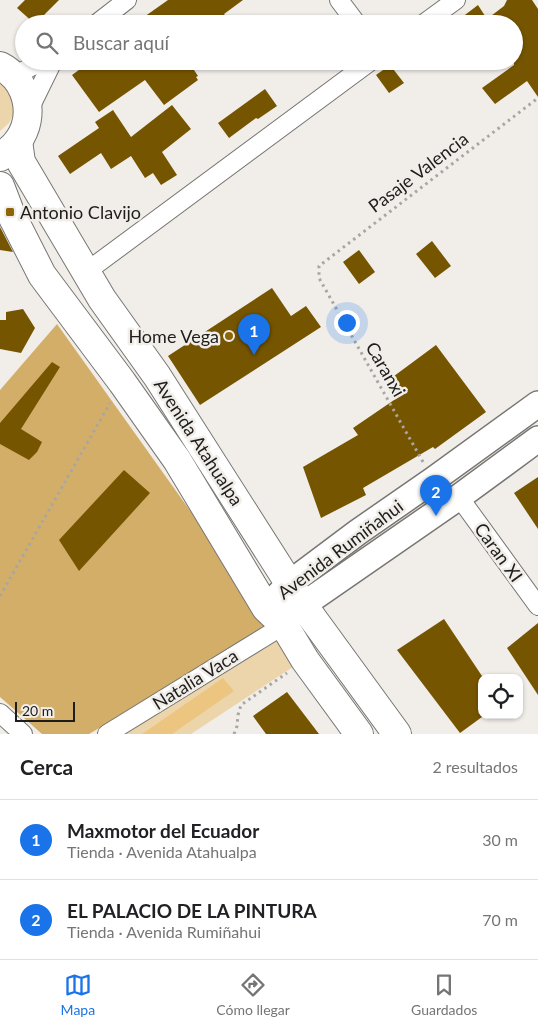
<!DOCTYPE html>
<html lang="es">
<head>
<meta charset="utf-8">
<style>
	:root { --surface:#fff; --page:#f2f2f2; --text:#202124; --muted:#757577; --line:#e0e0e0; --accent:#1a73e8 }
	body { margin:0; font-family:Lato,sans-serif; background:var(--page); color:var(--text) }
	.controls { position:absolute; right:15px; bottom:15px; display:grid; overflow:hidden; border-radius:10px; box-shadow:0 1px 4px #0004 }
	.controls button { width:45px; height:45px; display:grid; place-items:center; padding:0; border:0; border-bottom:1px solid var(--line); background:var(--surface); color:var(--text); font:25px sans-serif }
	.scale { position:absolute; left:15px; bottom:12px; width:60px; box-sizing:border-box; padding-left:5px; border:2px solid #1e1d1b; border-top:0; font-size:14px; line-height:18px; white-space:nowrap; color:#1e1d1b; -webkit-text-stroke:4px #f1eeea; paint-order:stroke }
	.you { position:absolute; left:346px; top:322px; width:18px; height:18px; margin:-12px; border:4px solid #fff; border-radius:50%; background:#1a73e8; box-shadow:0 0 0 8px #1a73e833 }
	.badge { display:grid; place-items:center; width:32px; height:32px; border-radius:50%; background:var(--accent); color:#fff; font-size:16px; font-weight:700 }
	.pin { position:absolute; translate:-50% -41px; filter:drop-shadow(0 1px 2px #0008) }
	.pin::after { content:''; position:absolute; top:26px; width:18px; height:15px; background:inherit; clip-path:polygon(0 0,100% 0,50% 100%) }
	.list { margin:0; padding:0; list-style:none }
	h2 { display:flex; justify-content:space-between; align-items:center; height:65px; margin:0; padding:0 20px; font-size:21px }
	h2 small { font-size:16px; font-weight:400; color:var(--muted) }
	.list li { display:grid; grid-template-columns:32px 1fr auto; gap:15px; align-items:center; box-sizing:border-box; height:80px; padding:0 20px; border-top:1px solid var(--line) }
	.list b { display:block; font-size:19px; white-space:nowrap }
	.list p { margin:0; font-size:16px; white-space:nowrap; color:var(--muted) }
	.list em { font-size:16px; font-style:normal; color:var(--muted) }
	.icon { flex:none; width:28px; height:28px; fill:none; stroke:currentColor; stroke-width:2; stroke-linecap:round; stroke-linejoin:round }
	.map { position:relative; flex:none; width:538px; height:734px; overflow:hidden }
	.search { position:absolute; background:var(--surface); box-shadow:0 1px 4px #0004; left:15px; right:15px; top:15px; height:55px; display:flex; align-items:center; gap:12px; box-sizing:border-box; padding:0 18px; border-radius:28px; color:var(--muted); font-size:19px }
	.sheet { height:225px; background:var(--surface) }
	nav { display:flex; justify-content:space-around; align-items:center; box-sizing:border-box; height:70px; border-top:1px solid var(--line); background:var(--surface); font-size:14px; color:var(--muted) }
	nav a { display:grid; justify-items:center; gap:2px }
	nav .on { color:var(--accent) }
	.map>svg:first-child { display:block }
	.green { fill:#ecd5aa }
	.forest { fill:#d3ae69 }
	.water { fill:#ecc681 }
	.building { fill:#765500 }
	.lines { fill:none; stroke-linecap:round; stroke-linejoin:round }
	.street-casing { stroke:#787672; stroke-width:20 }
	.secondary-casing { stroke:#787672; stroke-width:28 }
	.primary-casing { stroke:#787672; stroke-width:30 }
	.path { stroke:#a8a6a2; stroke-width:3; stroke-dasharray:2.5 4; stroke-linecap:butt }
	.street { stroke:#fff; stroke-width:18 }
	.secondary { stroke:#fff; stroke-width:25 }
	.primary { stroke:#fff; stroke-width:28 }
	.poi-dot { fill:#8d6608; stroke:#f1eeea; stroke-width:2 }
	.labels { text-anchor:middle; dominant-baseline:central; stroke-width:5; stroke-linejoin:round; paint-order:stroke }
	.street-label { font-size:18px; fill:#1e1d1b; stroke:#f1eeea }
	.poi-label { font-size:18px; fill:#1e1d1b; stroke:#f1eeea; text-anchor:start }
</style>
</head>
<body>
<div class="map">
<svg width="538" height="734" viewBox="0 0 538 734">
	<rect width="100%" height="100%" fill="#f1eeea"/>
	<g class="green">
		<polygon points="0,75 13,90 14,113 9,123 0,131"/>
		<polygon points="282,630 302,661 191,734 126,734"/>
	</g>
	<polygon class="forest" points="57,324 273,627 89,734 42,734 0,697 0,390"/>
	<polygon class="water" points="223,678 234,691 172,734 142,734"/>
	<g class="building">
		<polygon points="25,0 59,0 35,24 17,8"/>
		<polygon points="168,0 243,0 224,14 231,24 134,24"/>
		<polygon points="507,0 532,0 538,9 538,97 527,81 495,104 482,88 514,65 514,24 453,24 478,5 487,19 504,6"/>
		<polygon points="91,61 168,61 173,68 183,61 188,61 198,76 196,77 198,80 164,105 145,80 99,112 72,75"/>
		<polygon points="390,65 404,83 389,93 376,75"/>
		<polygon points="265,89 277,106 258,119 256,118 229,138 218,123"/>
		<polygon points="172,105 191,129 162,152 177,175 161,185 153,173 145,178 131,156 111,169 101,153 70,174 58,156 99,128 95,122 113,110 131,137"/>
		<polygon points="0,227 13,252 0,250"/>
		<polygon points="432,241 451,266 435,278 416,254"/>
		<polygon points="359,250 375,272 359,284 343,262"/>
		<polygon points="272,288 291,316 306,306 321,327 200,405 168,356"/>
		<polygon points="23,309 35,328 21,353 0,349 0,320 6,320 6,312"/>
		<polygon points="436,345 486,412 435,449 433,447 363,488 366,495 321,518 303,467 358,435 353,428 397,398 386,382"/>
		<polygon points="52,362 60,367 21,429 42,442 37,452 29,460 0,444 0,423"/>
		<polygon points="124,470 150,493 79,571 59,540"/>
		<polygon points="538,477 538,529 514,493"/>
		<polygon points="444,619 482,676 482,717 460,733 397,650"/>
		<polygon points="538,623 538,695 507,648"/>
		<polygon points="287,692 319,734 266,734 253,716"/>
	</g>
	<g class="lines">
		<defs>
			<g id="street">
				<polyline points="339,0 357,24"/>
				<polyline points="96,24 127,0"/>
				<polyline points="423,24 456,0"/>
				<polyline points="14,76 42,61"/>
				<polyline points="28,112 53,61"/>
				<polyline points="86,272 371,61"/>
				<polyline points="459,497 538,606"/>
				<polyline points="0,713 23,734"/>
				<polyline points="107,734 284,625"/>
			</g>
			<g id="secondary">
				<polyline points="266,608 290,583 358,532 433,480 538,404"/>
				<polyline points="289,619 303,605 459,497 538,439"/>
			</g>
			<g id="primary">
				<path d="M0,66C28,80 36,116 18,141C13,148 7,152 0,157"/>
				<polyline points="18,141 21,162 102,299 157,376 303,605 397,734"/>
				<polyline points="0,186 10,212 42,275 122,382 177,460 266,608 284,625 305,660 359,734"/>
			</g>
		</defs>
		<use href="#street" class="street-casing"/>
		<use href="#secondary" class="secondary-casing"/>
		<use href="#primary" class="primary-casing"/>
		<g class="path">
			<polyline points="423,462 319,278 319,266 538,98"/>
			<polyline points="0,596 110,403"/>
			<polyline points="234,734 237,726 238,715 241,705 287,673"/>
		</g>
		<use href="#street" class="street"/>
		<use href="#secondary" class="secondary"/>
		<use href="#primary" class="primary"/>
	</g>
	<g class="poi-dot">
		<rect x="5" y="207" width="10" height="10" rx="2.5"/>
		<circle cx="229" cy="336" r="5"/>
	</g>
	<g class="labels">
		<g class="street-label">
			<text transform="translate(418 172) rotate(-37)">Pasaje Valencia</text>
			<text transform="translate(386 369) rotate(60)">Caranxi</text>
			<text transform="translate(199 442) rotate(57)">Avenida Atahualpa</text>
			<text transform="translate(340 549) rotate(-37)">Avenida Rumiñahui</text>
			<text transform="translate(499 552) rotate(54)">Caran XI</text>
			<text transform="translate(195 679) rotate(-32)">Natalia Vaca</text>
		</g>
		<g class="poi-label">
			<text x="20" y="212">Antonio Clavijo</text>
			<text x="219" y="336" text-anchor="end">Home Vega</text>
		</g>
	</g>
</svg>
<div class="controls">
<button><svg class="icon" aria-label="locate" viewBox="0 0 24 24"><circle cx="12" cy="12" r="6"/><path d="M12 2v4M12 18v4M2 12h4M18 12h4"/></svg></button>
</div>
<div class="scale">20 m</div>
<div class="you"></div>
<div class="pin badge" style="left:254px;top:355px">1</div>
<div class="pin badge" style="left:436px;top:516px">2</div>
<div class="search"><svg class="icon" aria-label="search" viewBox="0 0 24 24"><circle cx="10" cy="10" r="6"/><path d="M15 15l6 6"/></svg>Buscar aquí</div>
</div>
<section class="sheet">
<h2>Cerca<small>2 resultados</small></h2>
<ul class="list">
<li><span class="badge">1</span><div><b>Maxmotor del Ecuador</b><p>Tienda · Avenida Atahualpa</p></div><em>30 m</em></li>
<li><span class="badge">2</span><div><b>EL PALACIO DE LA PINTURA</b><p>Tienda · Avenida Rumiñahui</p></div><em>70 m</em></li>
</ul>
</section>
<nav>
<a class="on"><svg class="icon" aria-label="map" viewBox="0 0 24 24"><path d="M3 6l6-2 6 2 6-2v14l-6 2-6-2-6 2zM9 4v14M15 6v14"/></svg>Mapa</a>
<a><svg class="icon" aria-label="directions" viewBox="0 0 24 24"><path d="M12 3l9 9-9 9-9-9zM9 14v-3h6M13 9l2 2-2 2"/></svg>Cómo llegar</a>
<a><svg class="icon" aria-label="saved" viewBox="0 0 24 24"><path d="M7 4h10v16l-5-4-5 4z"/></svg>Guardados</a>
</nav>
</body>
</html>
